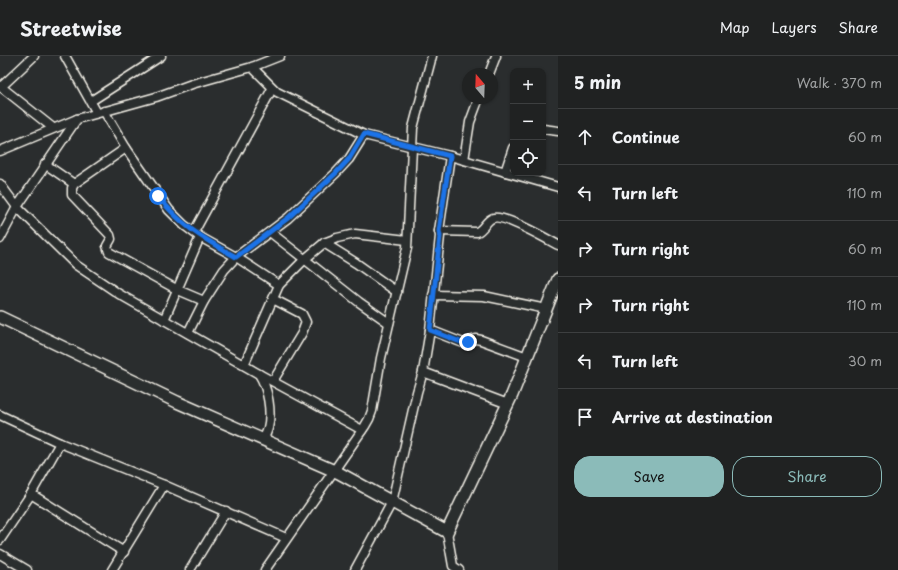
<!DOCTYPE html>
<html lang="en">
<head>
<meta charset="utf-8">
<style>
	:root { --surface:#202222; --page:#282a2a; --text:#f1f3f6; --muted:#a2a4a5; --line:#3d3f40; --accent:#8bbbb9 }
	body { margin:0; font-family:"Playpen Sans",sans-serif; background:var(--page); color:var(--text) }
	.controls { position:absolute; right:12px; top:12px; display:grid; overflow:hidden; border-radius:8px; box-shadow:0 1px 3px #0004 }
	.controls button { width:36px; height:36px; display:grid; place-items:center; padding:0; border:0; border-bottom:1px solid var(--line); background:var(--surface); color:var(--text); font:20px sans-serif }
	.compass { position:absolute; left:462px; top:12px; width:36px; height:36px; border-radius:50%; background:var(--surface); box-shadow:0 1px 3px #0004; rotate:341deg }
	.stop { position:absolute; width:12px; height:12px; margin:-9px; border:3px solid #1a73e8; border-radius:50%; background:#fff }
	.stop.end { background:#1a73e8; border-color:#fff; box-shadow:0 1px 4px #0008 }
	.list { margin:0; padding:0; list-style:none }
	h2 { display:flex; justify-content:space-between; align-items:center; height:52px; margin:0; padding:0 16px; font-size:17px }
	h2 small { font-size:13px; font-weight:400; color:var(--muted) }
	.list li { display:grid; grid-template-columns:26px 1fr auto; gap:12px; align-items:center; box-sizing:border-box; height:56px; padding:0 16px; border-top:1px solid var(--line) }
	.list b { display:block; font-size:15px; white-space:nowrap }
	.list em { font-size:13px; font-style:normal; color:var(--muted) }
	.actions { display:flex; gap:8px; padding:12px 16px }
	.actions a { flex:1; padding:9px 0; border:1px solid var(--accent); border-radius:16px; text-align:center; font-size:14px; color:var(--accent) }
	.actions .main { background:var(--accent); color:#111 }
	.icon { flex:none; width:22px; height:22px; fill:none; stroke:currentColor; stroke-width:2; stroke-linecap:round; stroke-linejoin:round }
	.map { position:relative; flex:none; width:558px; height:514px; overflow:hidden }
	header { display:flex; align-items:center; gap:24px; box-sizing:border-box; height:56px; padding:0 20px; background:var(--surface); border-bottom:1px solid var(--line) }
	header strong { font-size:19px }
	nav { display:flex; gap:22px; margin-inline-start:auto; font-size:14px }
	main { display:flex }
	aside { flex:1; background:var(--surface) }
	.map>svg:first-child { display:block }
	.lines { fill:none; stroke-linecap:round; stroke-linejoin:round }
	.street-casing { stroke:#f4f1e8; stroke-width:11 }
	.secondary-casing { stroke:#f4f1e8; stroke-width:14 }
	.street { stroke:#2a2d2e; stroke-width:8 }
	.secondary { stroke:#2a2d2e; stroke-width:11 }
	.route { stroke:#1a73e8; stroke-width:5 }
</style>
</head>
<body>
<header>
<strong>Streetwise</strong>
<nav><a>Map</a><a>Layers</a><a>Share</a></nav>
</header>
<main>
<div class="map">
<svg width="558" height="514" viewBox="0 0 558 514">
	<rect width="100%" height="100%" fill="#2a2d2e"/>
	<filter id="ink" filterUnits="userSpaceOnUse"><feTurbulence type="fractalNoise" baseFrequency=".025" numOctaves="2"/><feDisplacementMap in="SourceGraphic" scale="8" xChannelSelector="R" yChannelSelector="G"/><feConvolveMatrix kernelMatrix="1 2 1 2 8 2 1 2 1" color-interpolation-filters="sRGB"/></filter>
	<g filter="url(#ink)">
		<g class="lines">
			<defs>
				<g id="street">
					<polyline points="65,0 97,57"/>
					<polyline points="252,11 277,36 364,79 450,100 558,131"/>
					<polyline points="489,18 496,0"/>
					<polyline points="0,30 53,72"/>
					<polyline points="1,31 34,0"/>
					<polyline points="91,45 161,0"/>
					<polyline points="104,55 126,92 169,154 184,169 200,181 236,201 279,229"/>
					<polyline points="543,73 558,75"/>
					<polyline points="126,92 74,128 72,132 72,139 110,179 111,183 107,190 109,196 178,234 204,245"/>
					<polyline points="0,95 77,63 156,41 192,28 252,11 280,0"/>
					<polyline points="464,104 470,66 479,42"/>
					<polyline points="45,108 74,128"/>
					<polyline points="505,116 513,92"/>
					<path d="M0,128L17,151L76,209L119,238L259,318C268,332 272,356 268,372C267,376 265,380 263,384"/>
					<path d="M439,175L477,176C484,173 486,164 493,162C503,158 547,183 558,189"/>
					<polyline points="194,176 272,33"/>
					<polyline points="270,176 359,246 389,267"/>
					<polyline points="0,183 17,151 77,63"/>
					<polyline points="324,187 356,207 397,236"/>
					<polyline points="433,239 484,240 546,253"/>
					<polyline points="273,243 302,258 306,266 302,277 273,325"/>
					<polyline points="164,264 200,181"/>
					<polyline points="430,274 463,287 476,283 481,284 527,301"/>
					<polyline points="188,277 204,245 224,214 236,201 288,162 336,117 349,103 364,79"/>
					<polyline points="244,309 279,229 305,203 324,187 337,182 355,178 407,184"/>
					<polyline points="423,316 508,348"/>
					<polyline points="259,318 362,374"/>
					<polyline points="0,359 60,387 164,429 286,482"/>
					<polyline points="31,438 124,496"/>
					<polyline points="447,476 453,510 459,514"/>
					<polyline points="0,484 31,438 60,387"/>
					<polyline points="0,498 27,514"/>
					<polyline points="112,514 164,429"/>
					<polyline points="190,514 226,455"/>
					<polyline points="265,514 365,370 369,363 372,355 381,302 407,192 413,72 432,0"/>
					<polyline points="355,514 392,446 417,336 423,316 430,274 440,180 439,175 450,100"/>
				</g>
				<polyline id="secondary" points="0,261 177,346 339,417 447,476 512,339 558,223"/>
			</defs>
			<use href="#street" class="street-casing"/>
			<use href="#secondary" class="secondary-casing"/>
			<use href="#street" class="street"/>
			<use href="#secondary" class="secondary"/>
		</g>
	</g>
	<g class="lines" filter="url(#ink)">
		<path class="route" d="M158,140C182,171 203,182 236,201L288,162L336,117L349,103L364,78L450,100L439,175L440,180L430,274L463,287L468,286"/>
	</g>
</svg>
<div class="controls">
<button>+</button>
<button>−</button>
<button><svg class="icon" aria-label="locate" viewBox="0 0 24 24"><circle cx="12" cy="12" r="6"/><path d="M12 2v4M12 18v4M2 12h4M18 12h4"/></svg></button>
</div>
<svg class="compass" viewBox="-18 -18 36 36"><path d="M0-13l5 13h-10z" fill="#e53935"/><path d="M0 13l5-13h-10z" fill="#a2a4a5"/></svg>
<div class="stop" style="left:158px;top:140px"></div>
<div class="stop end" style="left:468px;top:286px"></div>
</div>
<aside>
<h2>5 min<small>Walk · 370 m</small></h2>
<ul class="list">
<li><svg class="icon" aria-label="ahead" viewBox="0 0 24 24"><path d="M12 20V5M6 11l6-6 6 6"/></svg><div><b>Continue</b></div><em>60 m</em></li>
<li><svg class="icon" aria-label="left" viewBox="0 0 24 24"><path d="M17 20v-9H6M10 6l-5 5 5 5"/></svg><div><b>Turn left</b></div><em>110 m</em></li>
<li><svg class="icon" aria-label="right" viewBox="0 0 24 24"><path d="M7 20v-9h11M14 6l5 5-5 5"/></svg><div><b>Turn right</b></div><em>60 m</em></li>
<li><svg class="icon" aria-label="right" viewBox="0 0 24 24"><path d="M7 20v-9h11M14 6l5 5-5 5"/></svg><div><b>Turn right</b></div><em>110 m</em></li>
<li><svg class="icon" aria-label="left" viewBox="0 0 24 24"><path d="M17 20v-9H6M10 6l-5 5 5 5"/></svg><div><b>Turn left</b></div><em>30 m</em></li>
<li><svg class="icon" aria-label="arrive" viewBox="0 0 24 24"><path d="M6 21V4h12l-3 4 3 4H6"/></svg><div><b>Arrive at destination</b></div></li>
</ul>
<div class="actions"><a class="main">Save</a><a>Share</a></div>
</aside>
</main>
</body>
</html>
